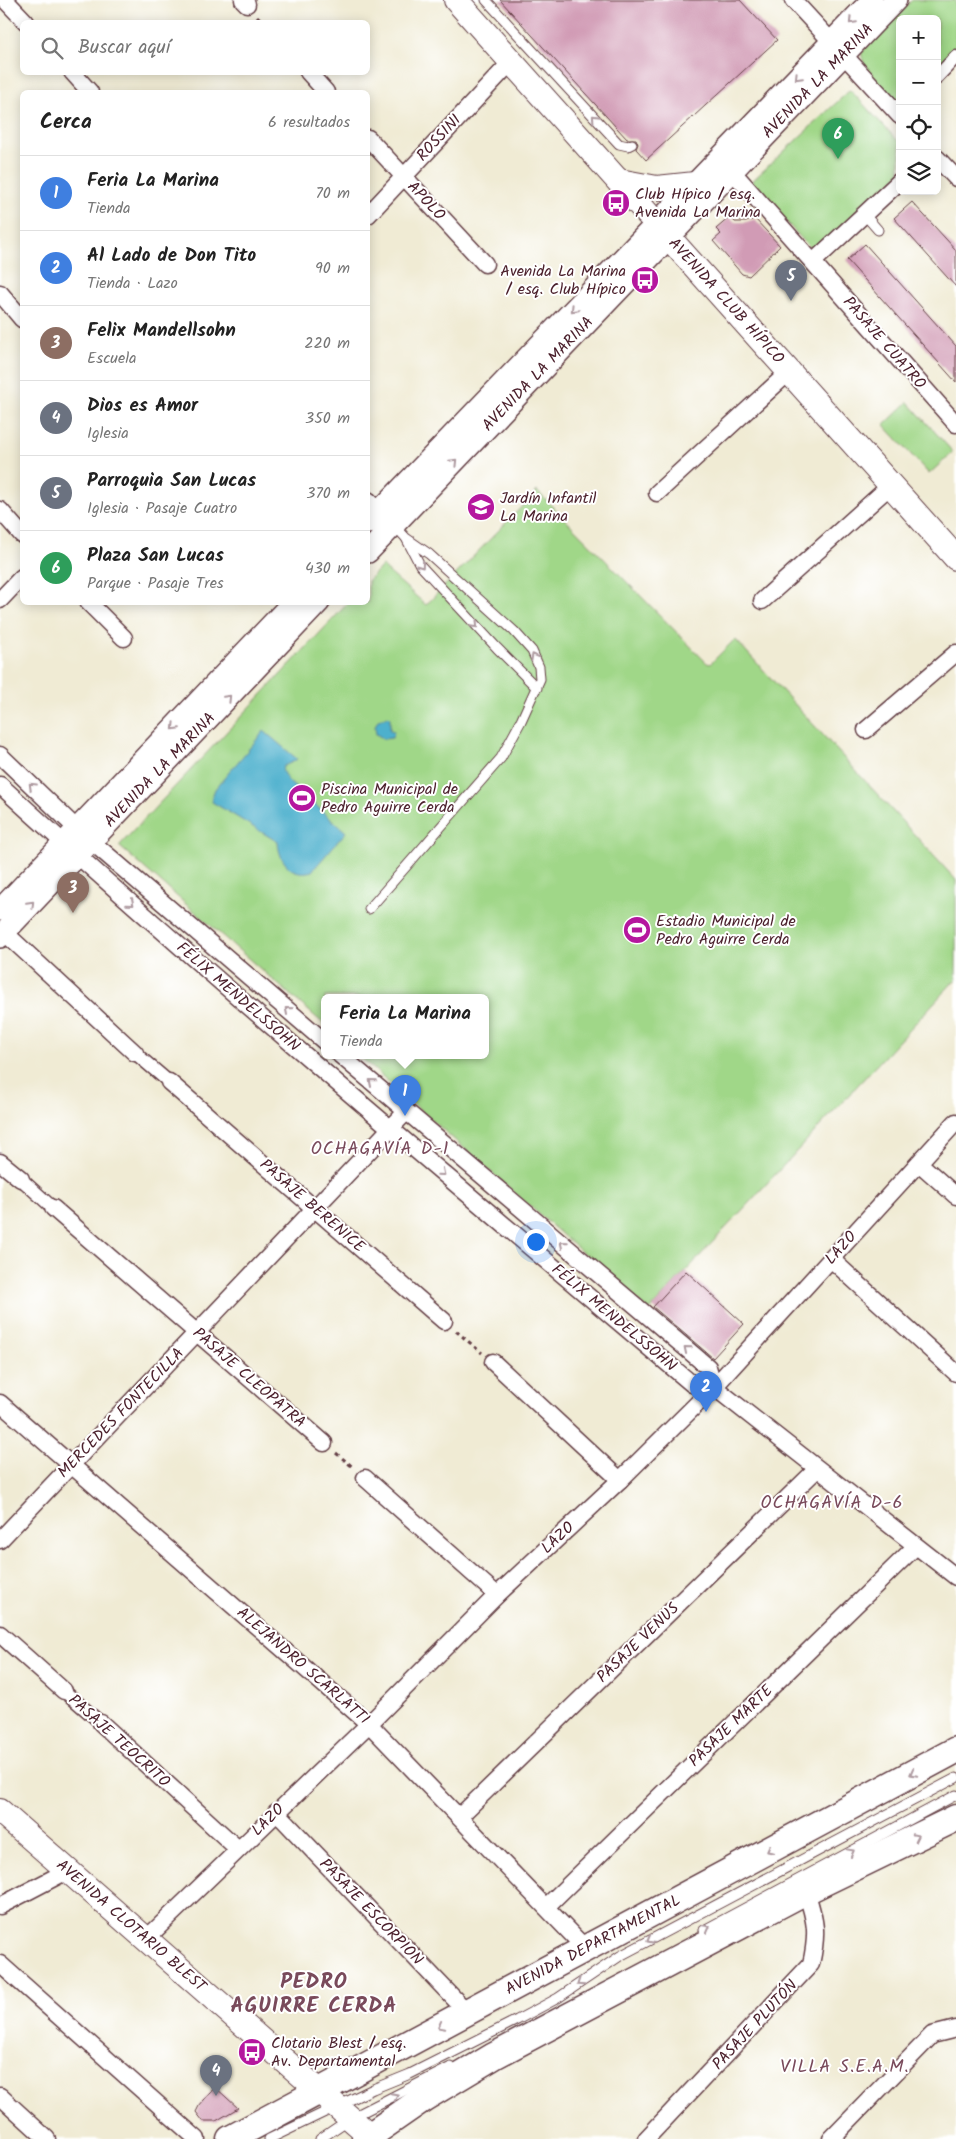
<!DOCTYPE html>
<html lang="es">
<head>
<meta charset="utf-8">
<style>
	:root { --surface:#fff; --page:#f6f6f6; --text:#222; --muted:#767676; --line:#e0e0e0; --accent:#b5179e }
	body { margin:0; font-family:Kalam,sans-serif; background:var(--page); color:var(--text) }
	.controls { position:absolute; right:15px; top:15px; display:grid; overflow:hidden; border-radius:8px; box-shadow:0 2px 12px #0003 }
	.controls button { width:45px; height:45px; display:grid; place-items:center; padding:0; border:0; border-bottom:1px solid var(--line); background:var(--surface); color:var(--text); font:25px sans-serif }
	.you { position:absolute; left:535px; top:1241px; width:18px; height:18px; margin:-12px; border:4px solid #fff; border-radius:50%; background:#1a73e8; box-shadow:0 0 0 8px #1a73e833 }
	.badge { display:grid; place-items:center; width:32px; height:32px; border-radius:50%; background:var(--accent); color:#fff; font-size:16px; font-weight:700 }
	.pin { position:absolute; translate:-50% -41px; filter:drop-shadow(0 1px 2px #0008) }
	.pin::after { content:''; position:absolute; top:26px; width:18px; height:15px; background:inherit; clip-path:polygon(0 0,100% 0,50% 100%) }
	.popup { position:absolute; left:321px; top:994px; width:168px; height:65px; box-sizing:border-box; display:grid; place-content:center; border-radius:8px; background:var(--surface); filter:drop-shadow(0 1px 4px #0005); font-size:16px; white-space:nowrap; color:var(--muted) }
	.popup b { font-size:19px; color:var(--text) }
	.popup::after { content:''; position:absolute; left:50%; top:100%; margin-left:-10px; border:10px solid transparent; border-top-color:var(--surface) }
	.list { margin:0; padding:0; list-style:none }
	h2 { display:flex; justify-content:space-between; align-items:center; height:65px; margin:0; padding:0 20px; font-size:21px }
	h2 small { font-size:16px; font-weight:400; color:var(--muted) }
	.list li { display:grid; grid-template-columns:32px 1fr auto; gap:15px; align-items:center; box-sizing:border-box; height:75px; padding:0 20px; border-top:1px solid var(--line) }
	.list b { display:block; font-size:19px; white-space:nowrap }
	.list p { margin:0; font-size:16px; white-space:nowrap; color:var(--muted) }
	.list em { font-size:16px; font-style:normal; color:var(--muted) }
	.icon { flex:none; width:28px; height:28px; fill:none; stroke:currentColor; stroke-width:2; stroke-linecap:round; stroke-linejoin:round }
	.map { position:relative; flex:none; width:956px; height:2139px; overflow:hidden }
	.search { position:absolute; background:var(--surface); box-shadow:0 2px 12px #0003; left:20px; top:20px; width:350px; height:55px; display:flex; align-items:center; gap:12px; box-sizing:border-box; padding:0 18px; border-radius:8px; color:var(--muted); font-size:19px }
	.panel { position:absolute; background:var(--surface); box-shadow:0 2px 12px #0003; left:20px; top:90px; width:350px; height:515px; border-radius:8px }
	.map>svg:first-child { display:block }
	.green { fill:#a0d788; stroke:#757b5a }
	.water { fill:#4eb0cd; stroke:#4c687c }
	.building { fill:#d19bb5 }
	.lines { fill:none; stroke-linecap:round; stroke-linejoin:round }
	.service-casing { stroke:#633e44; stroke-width:11 }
	.pedestrian-casing { stroke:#633e44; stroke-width:15 }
	.minor-casing { stroke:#633e44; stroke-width:19 }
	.tertiary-casing { stroke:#633e44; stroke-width:24 }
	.secondary-casing { stroke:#633e44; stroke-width:26 }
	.primary-casing { stroke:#633e44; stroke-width:29 }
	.path { stroke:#633e44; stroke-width:3; stroke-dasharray:4 4; stroke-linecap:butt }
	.service { stroke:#fff; stroke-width:9 }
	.pedestrian { stroke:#fff; stroke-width:12 }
	.minor { stroke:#fff; stroke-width:16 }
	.tertiary { stroke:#fff; stroke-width:21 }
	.secondary { stroke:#fff; stroke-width:24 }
	.primary { stroke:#fff; stroke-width:26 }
	.oneway { stroke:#ae9aa0 }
	.labels { text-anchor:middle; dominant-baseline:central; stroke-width:4; stroke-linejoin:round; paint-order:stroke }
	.street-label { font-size:16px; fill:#4a1f2b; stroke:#fff }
	.poi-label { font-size:16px; fill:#4a1f2b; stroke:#fff; text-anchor:start }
	.neighbourhood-label { font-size:18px; letter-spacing:1px; fill:#794a5b; stroke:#fff }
	.district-label { font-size:21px; font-weight:bold; letter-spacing:1px; fill:#794a5b; stroke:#fff }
</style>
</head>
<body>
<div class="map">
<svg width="956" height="2139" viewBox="0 0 956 2139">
	<rect width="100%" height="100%" fill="#fff"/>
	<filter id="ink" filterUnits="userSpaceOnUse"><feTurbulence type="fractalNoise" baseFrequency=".02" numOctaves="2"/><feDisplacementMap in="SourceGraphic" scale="10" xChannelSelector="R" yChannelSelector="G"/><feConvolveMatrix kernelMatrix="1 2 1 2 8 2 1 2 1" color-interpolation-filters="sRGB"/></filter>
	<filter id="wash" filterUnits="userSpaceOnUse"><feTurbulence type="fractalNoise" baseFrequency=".0096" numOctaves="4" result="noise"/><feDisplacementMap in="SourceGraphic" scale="20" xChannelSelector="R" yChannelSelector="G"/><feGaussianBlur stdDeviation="1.12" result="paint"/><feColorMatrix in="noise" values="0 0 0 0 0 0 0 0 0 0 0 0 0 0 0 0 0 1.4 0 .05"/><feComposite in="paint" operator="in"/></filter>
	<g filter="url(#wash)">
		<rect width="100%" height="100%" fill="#f0ebd4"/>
		<g class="green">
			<polygon points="912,0 956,0 956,49 937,71 937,19 900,19 900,107 867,74 861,53"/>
			<polygon points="850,90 900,143 900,174 815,253 750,183"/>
			<polygon points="908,402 953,452 929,474 884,425"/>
			<polygon points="537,491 707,663 710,664 735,639 956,880 956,979 649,1311 358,1055 485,1055 485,997 325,997 325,1025 119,846 348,603 368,602 368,581 382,566 426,605"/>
		</g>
		<g class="water">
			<polygon points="388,716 390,718 390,730 394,732 392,738 384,739 376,734 375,726 378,720"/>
			<path d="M264,731L297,759C286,768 275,762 289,782L346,832L312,871C292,877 279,862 278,842L212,802V797L215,789Z"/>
		</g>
		<g id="blocks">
			<g class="building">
				<polygon points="500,0 740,0 777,40 646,160 636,149 638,144 636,139 627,139"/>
				<polygon points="912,202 956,250 956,287 894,218"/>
				<polygon points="730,217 735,222 746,222 755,219 780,246 749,276 742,274 713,241 721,234 716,229"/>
				<polygon points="865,244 956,346 956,382 847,260"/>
				<polygon points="686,1271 744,1324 713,1358 653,1307"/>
				<polygon points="215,2087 238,2108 216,2121 203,2121 196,2112 199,2106"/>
			</g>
		</g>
	</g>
	<g filter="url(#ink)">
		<use href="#blocks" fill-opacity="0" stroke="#633e44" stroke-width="1"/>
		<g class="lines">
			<defs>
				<g id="service">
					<polyline points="486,0 619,144 628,146 632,144"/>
					<polyline points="864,214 878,230"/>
					<polyline points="407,540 420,565 497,648 537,688"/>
					<polyline points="369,909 501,758 521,721 540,679 539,667 532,651 514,631 429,554 406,538 394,525"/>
					<polyline points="704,1930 956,1795"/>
					<polyline points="269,2139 373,2089 410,2074 517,2020 558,1998 620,1956 956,1778"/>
					<polyline points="320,2139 351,2118 451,2067"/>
				</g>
				<g id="pedestrian">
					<polyline points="937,77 956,57"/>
					<polyline points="135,1053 169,1082"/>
					<polyline points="21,1179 53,1208"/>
					<polyline points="64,1691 101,1723"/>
				</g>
				<g id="minor">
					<polyline points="5,0 26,22"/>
					<polyline points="243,0 247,4"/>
					<polyline points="793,0 900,116"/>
					<polyline points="72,72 90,92"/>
					<polyline points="308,72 326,92"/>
					<polyline points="368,138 485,264"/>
					<polyline points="937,158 956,178"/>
					<polyline points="732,171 956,424"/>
					<polyline points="368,215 511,62"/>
					<polyline points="813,262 900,181"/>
					<polyline points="0,293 22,319"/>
					<polyline points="657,493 789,372"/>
					<polyline points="368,500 387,518"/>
					<polyline points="0,510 22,535"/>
					<polyline points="0,600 22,577"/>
					<polyline points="762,601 891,485"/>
					<polyline points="88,602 124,638"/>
					<polyline points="866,730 956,653"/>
					<polyline points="0,755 77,829 325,1042"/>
					<path d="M0,785C225,991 459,1187 692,1384L714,1387L956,1577"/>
					<polyline points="4,932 135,1053"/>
					<polyline points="340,1055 708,1367 714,1387"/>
					<polyline points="169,1082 444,1321"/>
					<polyline points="0,1162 21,1179"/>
					<polyline points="919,1163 956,1196"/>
					<polyline points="53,1208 324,1443"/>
					<polyline points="831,1259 956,1373"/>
					<polyline points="493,1362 620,1480"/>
					<polyline points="0,1403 369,1724 586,1949"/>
					<polyline points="365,1478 497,1595"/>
					<polyline points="0,1540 406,1112"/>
					<polyline points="0,1634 64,1691"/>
					<polyline points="101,1723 238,1849"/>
					<polyline points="276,1812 467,2012"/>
					<polyline points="459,1817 817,1469"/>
					<polyline points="0,1906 67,1871"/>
					<polyline points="546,1907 916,1546"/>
					<polyline points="146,1939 369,1724 497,1595 620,1480 714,1387 956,1122"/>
					<polyline points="0,1964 197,2139"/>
					<polyline points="0,2096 47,2139"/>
					<path d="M646,2139L811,1964C818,1933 816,1922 806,1891"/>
					<polyline points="831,2139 932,2035 956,2029"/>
				</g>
				<g id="tertiary">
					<polyline points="368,523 872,0"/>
					<polyline points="368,552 896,0"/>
					<polyline points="0,910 293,602"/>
					<polyline points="0,937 319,602"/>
				</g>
				<g id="secondary">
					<polyline points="456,0 956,558"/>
					<polyline points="619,181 657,188 695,184"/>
					<polyline points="0,1811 374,2139"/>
				</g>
				<g id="primary">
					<polyline points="230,2139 956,1750"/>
					<polyline points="365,2139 424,2098 494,2056 806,1891 956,1818"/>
				</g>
			</defs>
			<use href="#service" class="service-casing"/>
			<use href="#pedestrian" class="pedestrian-casing"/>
			<use href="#minor" class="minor-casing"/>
			<use href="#tertiary" class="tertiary-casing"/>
			<use href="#secondary" class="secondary-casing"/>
			<use href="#primary" class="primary-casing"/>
			<g class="path">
				<polyline points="257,16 263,22"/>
				<polyline points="456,1331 482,1353"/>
				<polyline points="336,1453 354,1468"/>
			</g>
			<use href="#service" class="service"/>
			<use href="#pedestrian" class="pedestrian"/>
			<use href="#minor" class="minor"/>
			<use href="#tertiary" class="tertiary"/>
			<use href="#secondary" class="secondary"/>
			<use href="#primary" class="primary"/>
		</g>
		<defs><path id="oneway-chevron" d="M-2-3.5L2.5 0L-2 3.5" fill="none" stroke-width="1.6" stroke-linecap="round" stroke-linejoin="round" transform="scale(1.25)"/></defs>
		<g class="oneway">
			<use href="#oneway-chevron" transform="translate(852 21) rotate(134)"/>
			<use href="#oneway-chevron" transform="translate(798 77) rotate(134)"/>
			<use href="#oneway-chevron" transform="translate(595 118) rotate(-133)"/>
			<use href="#oneway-chevron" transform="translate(574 309) rotate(134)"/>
			<use href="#oneway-chevron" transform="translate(454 462) rotate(-46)"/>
			<use href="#oneway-chevron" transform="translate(421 565) rotate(55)"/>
			<use href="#oneway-chevron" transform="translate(475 625) rotate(47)"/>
			<use href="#oneway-chevron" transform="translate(534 657) rotate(-118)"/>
			<use href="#oneway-chevron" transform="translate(228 698) rotate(-46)"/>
			<use href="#oneway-chevron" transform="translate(175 727) rotate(134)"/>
			<use href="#oneway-chevron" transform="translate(32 786) rotate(-136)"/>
			<use href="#oneway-chevron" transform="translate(131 903) rotate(41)"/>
			<use href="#oneway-chevron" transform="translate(31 904) rotate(-46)"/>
			<use href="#oneway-chevron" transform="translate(288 1010) rotate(-139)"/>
			<use href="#oneway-chevron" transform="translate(372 1082) rotate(-139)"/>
			<use href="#oneway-chevron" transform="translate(442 1173) rotate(40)"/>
			<use href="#oneway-chevron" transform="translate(563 1244) rotate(-140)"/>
			<use href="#oneway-chevron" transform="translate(687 1349) rotate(-140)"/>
			<use href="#oneway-chevron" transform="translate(913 1773) rotate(152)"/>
			<use href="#oneway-chevron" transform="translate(916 1837) rotate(-26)"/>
			<use href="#oneway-chevron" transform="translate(770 1850) rotate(152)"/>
			<use href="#oneway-chevron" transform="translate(851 1852) rotate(-29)"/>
			<use href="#oneway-chevron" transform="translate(707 1928) rotate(-28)"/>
			<use href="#oneway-chevron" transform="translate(650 1940) rotate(152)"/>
			<use href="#oneway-chevron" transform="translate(580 1983) rotate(146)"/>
			<use href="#oneway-chevron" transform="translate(441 2026) rotate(152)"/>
			<use href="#oneway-chevron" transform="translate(395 2096) rotate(-27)"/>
		</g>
	</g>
	<defs>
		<symbol id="bus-disc" viewBox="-11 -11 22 22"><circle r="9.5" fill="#b5179e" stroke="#fff"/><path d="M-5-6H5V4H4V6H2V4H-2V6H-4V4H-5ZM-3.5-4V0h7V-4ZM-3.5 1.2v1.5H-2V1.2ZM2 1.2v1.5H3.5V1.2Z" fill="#fff"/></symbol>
		<symbol id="school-disc" viewBox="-11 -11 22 22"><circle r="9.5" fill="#b5179e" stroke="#fff"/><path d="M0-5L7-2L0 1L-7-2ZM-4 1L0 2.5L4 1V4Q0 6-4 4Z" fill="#fff"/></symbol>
		<symbol id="stadium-disc" viewBox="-11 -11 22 22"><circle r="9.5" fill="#b5179e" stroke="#fff"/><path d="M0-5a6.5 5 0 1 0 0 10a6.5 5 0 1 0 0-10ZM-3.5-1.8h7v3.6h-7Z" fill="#fff"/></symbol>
	</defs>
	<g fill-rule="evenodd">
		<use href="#bus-disc" x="600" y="187" width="32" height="32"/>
		<use href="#bus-disc" x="629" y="264" width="32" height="32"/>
		<use href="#school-disc" x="465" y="491" width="32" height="32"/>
		<use href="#stadium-disc" x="286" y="782" width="32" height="32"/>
		<use href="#stadium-disc" x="621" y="914" width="32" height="32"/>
		<use href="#bus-disc" x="236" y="2036" width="32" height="32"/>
	</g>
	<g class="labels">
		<g class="street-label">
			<text transform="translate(818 81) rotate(-46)">AVENIDA LA MARINA</text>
			<text transform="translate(439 138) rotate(-47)">ROSSINI</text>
			<text transform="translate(426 201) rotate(47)">APOLO</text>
			<text transform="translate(726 301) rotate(48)">AVENIDA CLUB HÍPICO</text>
			<text transform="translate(884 343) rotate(49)">PASAJE CUATRO</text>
			<text transform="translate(538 374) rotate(-46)">AVENIDA LA MARINA</text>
			<text transform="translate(160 770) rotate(-46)">AVENIDA LA MARINA</text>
			<text transform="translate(238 997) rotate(41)">FÉLIX MENDELSSOHN</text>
			<text transform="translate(312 1206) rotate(41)">PASAJE BERENICE</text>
			<text transform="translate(841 1248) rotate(-48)">LAZO</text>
			<text transform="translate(614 1318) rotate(40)">FÉLIX MENDELSSOHN</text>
			<text transform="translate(249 1378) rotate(41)">PASAJE CLEOPATRA</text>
			<text transform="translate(121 1413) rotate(-46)">MERCEDES FONTECILLA</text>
			<text transform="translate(558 1538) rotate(-43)">LAZO</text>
			<text transform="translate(638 1643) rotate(-44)">PASAJE VENUS</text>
			<text transform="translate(303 1666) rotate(41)">ALEJANDRO SCARLATTI</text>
			<text transform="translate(731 1726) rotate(-44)">PASAJE MARTE</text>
			<text transform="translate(119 1741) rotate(42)">PASAJE TEOCRITO</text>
			<text transform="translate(268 1820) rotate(-44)">LAZO</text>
			<text transform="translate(371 1912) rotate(46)">PASAJE ESCORPION</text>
			<text transform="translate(131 1926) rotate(41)">AVENIDA CLOTARIO BLEST</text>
			<text transform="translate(593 1945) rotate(-28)">AVENIDA DEPARTAMENTAL</text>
			<text transform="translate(755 2025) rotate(-47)">PASAJE PLUTÓN</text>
		</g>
		<g class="poi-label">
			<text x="635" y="194">Club Hípico / esq.<tspan x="635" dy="18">Avenida La Marina</tspan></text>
			<text x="626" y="271" text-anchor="end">Avenida La Marina<tspan x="626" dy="18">/ esq. Club Hípico</tspan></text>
			<text x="500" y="498">Jardín Infantil<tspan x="500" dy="18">La Marina</tspan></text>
			<text x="321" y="789">Piscina Municipal de<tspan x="321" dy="18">Pedro Aguirre Cerda</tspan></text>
			<text x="656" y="921">Estadio Municipal de<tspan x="656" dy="18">Pedro Aguirre Cerda</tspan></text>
			<text x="271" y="2043">Clotario Blest / esq.<tspan x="271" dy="18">Av. Departamental</tspan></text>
		</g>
		<g class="neighbourhood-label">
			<text x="380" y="1149">OCHAGAVÍA D-1</text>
			<text x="832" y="1503">OCHAGAVÍA D-6</text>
			<text x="845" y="2067">VILLA S.E.A.M.</text>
		</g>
		<g class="district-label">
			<text x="314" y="1982">PEDRO<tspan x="314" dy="24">AGUIRRE CERDA</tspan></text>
		</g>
	</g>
</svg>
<div class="controls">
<button>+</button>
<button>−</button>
<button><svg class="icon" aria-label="locate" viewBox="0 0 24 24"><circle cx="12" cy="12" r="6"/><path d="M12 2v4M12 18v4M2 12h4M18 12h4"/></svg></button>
<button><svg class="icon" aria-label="layers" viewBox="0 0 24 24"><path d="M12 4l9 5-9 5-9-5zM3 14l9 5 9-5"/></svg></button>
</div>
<div class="you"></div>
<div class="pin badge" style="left:405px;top:1116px;background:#3f7fe0">1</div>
<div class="popup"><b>Feria La Marina</b>Tienda</div>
<div class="pin badge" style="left:706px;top:1412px;background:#3f7fe0">2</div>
<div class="pin badge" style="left:73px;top:913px;background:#8d6e63">3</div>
<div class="pin badge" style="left:216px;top:2096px;background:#6b7280">4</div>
<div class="pin badge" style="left:791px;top:301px;background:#6b7280">5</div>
<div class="pin badge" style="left:838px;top:159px;background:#2e9e5b">6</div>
<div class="search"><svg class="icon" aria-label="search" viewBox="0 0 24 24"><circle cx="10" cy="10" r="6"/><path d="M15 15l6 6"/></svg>Buscar aquí</div>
<section class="panel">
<h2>Cerca<small>6 resultados</small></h2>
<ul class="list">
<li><span class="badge" style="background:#3f7fe0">1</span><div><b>Feria La Marina</b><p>Tienda</p></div><em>70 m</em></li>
<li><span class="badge" style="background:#3f7fe0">2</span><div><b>Al Lado de Don Tito</b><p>Tienda · Lazo</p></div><em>90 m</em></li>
<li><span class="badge" style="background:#8d6e63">3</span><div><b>Felix Mandellsohn</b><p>Escuela</p></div><em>220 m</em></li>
<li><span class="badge" style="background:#6b7280">4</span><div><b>Dios es Amor</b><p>Iglesia</p></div><em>350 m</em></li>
<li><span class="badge" style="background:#6b7280">5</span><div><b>Parroquia San Lucas</b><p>Iglesia · Pasaje Cuatro</p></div><em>370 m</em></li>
<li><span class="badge" style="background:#2e9e5b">6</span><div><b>Plaza San Lucas</b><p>Parque · Pasaje Tres</p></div><em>430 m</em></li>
</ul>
</section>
</div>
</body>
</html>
